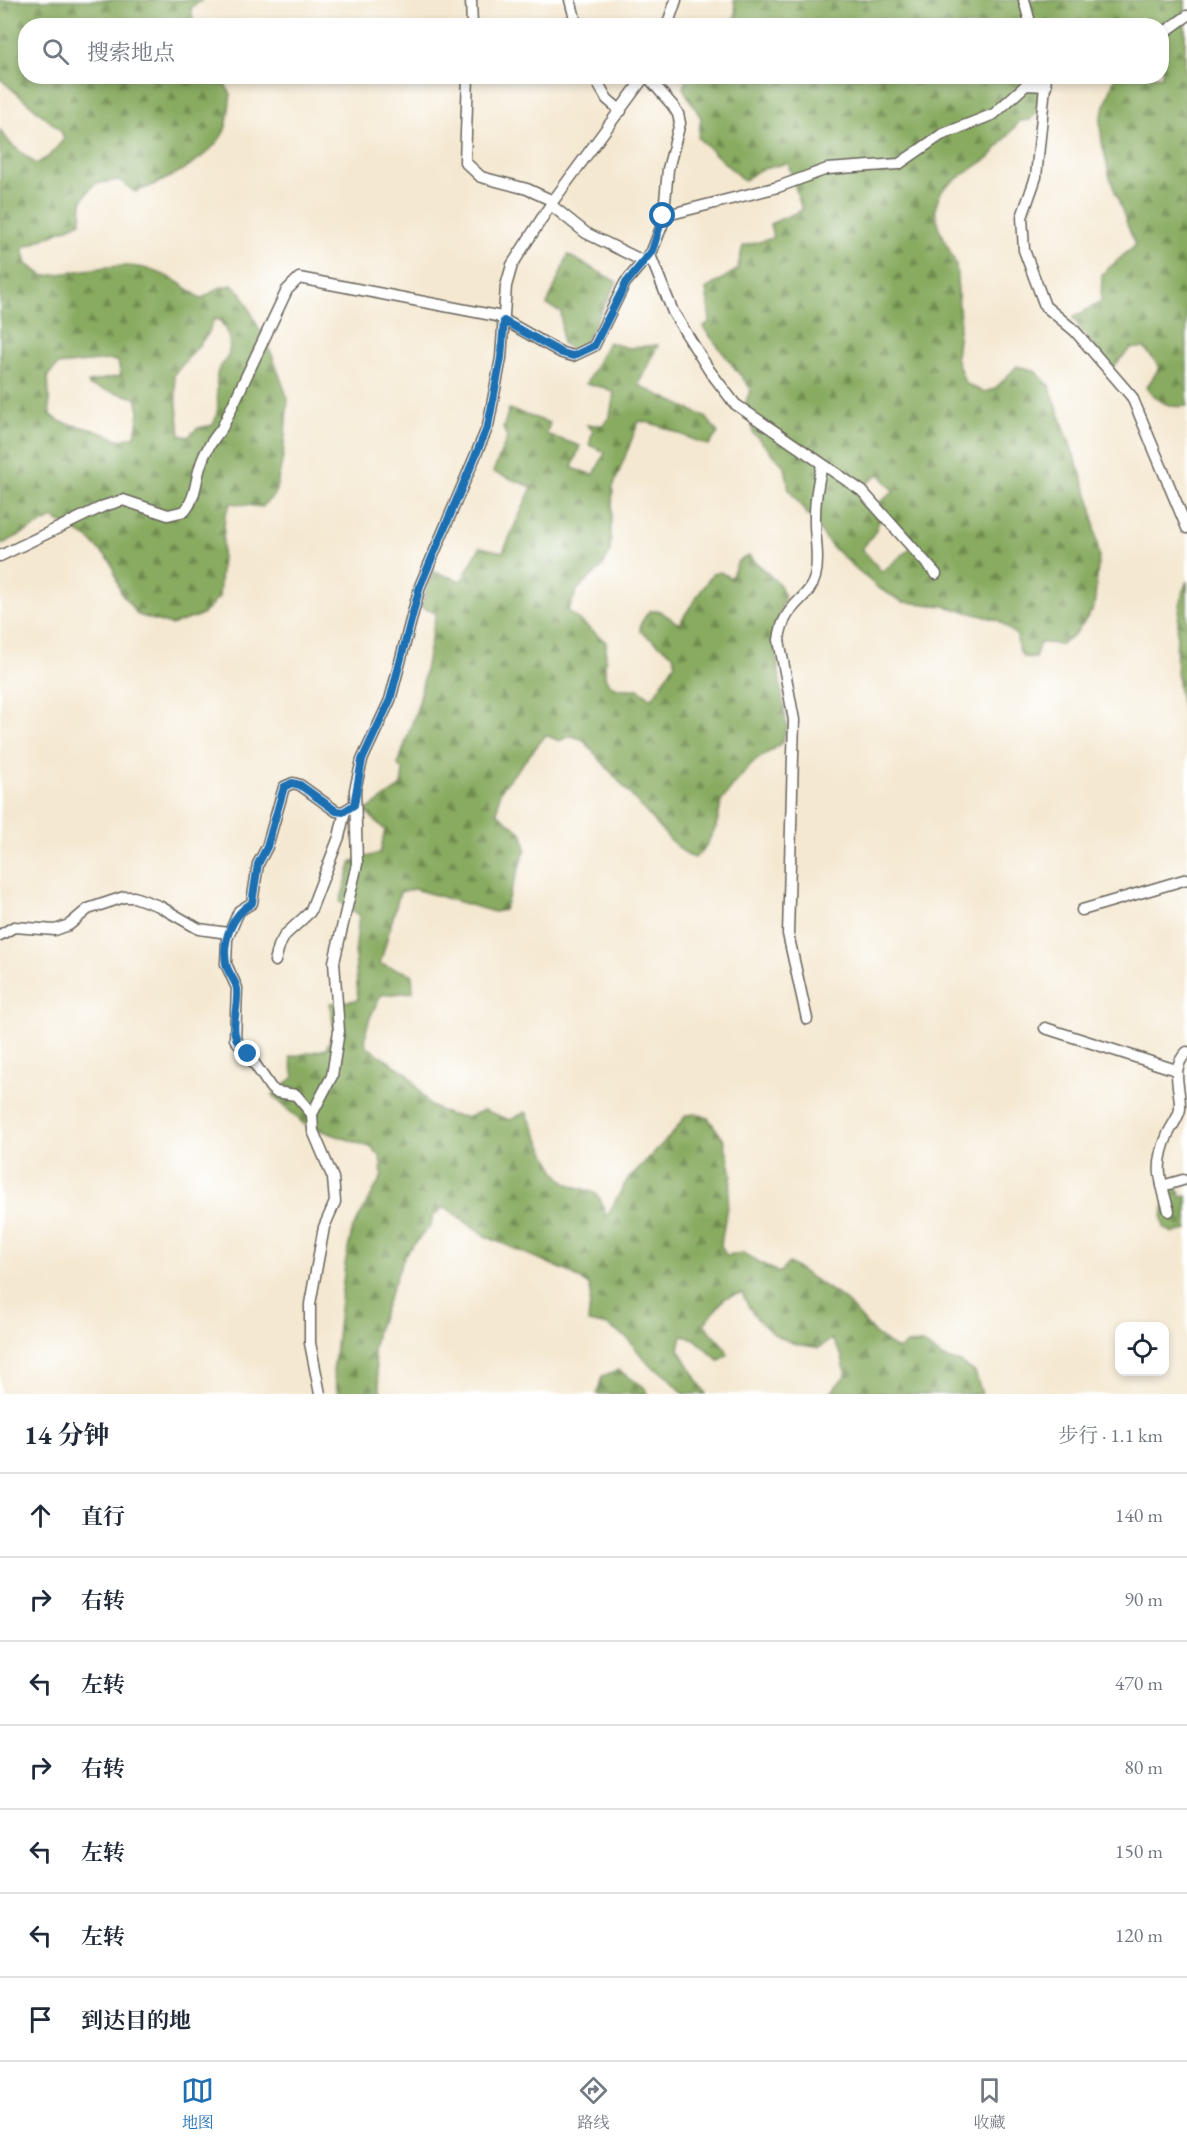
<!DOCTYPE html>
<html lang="zh">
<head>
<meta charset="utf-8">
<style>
	:root { --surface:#fff; --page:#f6f6f7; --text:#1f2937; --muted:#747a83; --line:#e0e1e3; --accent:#1f6fb2 }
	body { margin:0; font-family:"EB Garamond","Noto Serif SC",serif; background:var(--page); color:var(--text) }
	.controls { position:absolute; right:18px; bottom:18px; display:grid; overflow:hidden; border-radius:12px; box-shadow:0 3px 9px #0003 }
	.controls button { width:54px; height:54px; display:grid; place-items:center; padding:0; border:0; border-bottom:2px solid var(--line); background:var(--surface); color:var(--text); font:30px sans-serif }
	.stop { position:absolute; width:18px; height:18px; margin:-14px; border:4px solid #1f6fb2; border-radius:50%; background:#fff }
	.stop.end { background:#1f6fb2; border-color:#fff; box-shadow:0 2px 6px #0008 }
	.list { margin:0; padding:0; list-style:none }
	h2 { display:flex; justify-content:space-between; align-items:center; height:78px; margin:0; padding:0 24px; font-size:26px }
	h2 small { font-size:20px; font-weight:400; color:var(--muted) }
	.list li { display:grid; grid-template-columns:39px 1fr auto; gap:18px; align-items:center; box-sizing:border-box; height:84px; padding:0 24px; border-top:2px solid var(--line) }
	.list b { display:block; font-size:22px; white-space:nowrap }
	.list em { font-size:20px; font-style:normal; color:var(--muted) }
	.icon { flex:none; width:33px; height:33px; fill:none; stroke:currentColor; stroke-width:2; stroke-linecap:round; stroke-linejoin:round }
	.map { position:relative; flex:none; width:1187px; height:1394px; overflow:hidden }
	.search { position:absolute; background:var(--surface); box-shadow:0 3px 9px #0003; left:18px; right:18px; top:18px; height:66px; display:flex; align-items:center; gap:15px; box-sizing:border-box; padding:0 21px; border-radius:24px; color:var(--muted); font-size:22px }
	.sheet { height:666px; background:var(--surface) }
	nav { display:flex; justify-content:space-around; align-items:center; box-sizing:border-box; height:84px; border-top:2px solid var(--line); background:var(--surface); font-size:16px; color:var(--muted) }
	nav a { display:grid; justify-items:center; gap:3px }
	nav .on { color:var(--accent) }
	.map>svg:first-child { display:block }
	.forest { fill:url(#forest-firs); stroke:#52643e; stroke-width:1.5; fill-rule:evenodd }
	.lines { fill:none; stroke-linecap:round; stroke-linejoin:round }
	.minor-casing { stroke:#68635b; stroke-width:13 }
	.minor { stroke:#fff; stroke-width:10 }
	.route { stroke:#1f6fb2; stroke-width:8 }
</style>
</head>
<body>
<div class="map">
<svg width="1187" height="1394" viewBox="0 0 1187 1394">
	<defs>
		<pattern id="forest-firs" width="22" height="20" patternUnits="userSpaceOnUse" patternTransform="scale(1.5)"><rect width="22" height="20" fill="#88ab60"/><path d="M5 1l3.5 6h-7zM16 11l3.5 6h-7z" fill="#6e8a4e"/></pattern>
	</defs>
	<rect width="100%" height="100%" fill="#fff"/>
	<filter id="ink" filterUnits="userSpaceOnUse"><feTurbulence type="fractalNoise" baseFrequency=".0167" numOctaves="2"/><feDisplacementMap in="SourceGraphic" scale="12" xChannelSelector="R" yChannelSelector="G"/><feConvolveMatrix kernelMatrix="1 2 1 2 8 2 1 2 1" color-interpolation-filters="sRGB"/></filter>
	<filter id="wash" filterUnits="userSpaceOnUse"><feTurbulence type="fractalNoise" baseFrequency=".008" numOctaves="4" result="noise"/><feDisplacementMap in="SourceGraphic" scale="24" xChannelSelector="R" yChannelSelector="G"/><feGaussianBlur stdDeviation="1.35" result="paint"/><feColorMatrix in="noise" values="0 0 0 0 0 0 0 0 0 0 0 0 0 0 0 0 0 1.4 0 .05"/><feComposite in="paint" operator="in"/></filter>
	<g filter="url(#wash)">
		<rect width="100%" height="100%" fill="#f4e8d0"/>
		<g class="forest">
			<path d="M0,0H202L191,8L194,25L26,26V76L220,77L231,94C229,105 229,122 224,132C210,159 162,183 135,192L119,180L94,184L82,200L81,222L23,248L27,264L44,276C113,268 142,250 201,299L219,288L232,285L241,292L272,355L288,399L283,457L275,494L262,507L231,503L225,515L219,597L202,615L171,625L138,615L121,593L111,562L88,538L53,518L0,545V130L11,144L36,164L48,157L64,139L60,130L0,79ZM214,319L220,320C228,332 234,346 226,359C223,364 217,369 217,375C215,394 222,407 213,425L198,428L188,437L180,435L174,375L208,334ZM108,360L118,361L121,376L88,382L89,386L136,398L139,412L135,436L121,440L94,430L61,422L50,415L48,375L58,365Z"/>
			<path d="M734,0H1185L1187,406C1168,409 1159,401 1146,388L1160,367L1144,348H1131L1113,367L1088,339L1073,318L1101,301L1102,274L1135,245L1110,178L1102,142L1100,120L1115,77L1162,76V26L1100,25L1089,19L1083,26H732L736,13Z"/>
			<path d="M687,76H1028L1042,95L1037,111L1030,120L1020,121L990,157L946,186L939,195L935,209L940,231L956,264L960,321L956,357L965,383L983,392L995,389L1017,366L1034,370L1049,385L1091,503L1099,556L1094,608L1075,634L1062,644L1040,643L1035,658L1023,657L1018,648L1017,636L998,620L944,606L903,602L878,588L832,547L789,490L785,467L753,433L746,401L751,389L703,327L710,321L706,289L737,270L743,246L773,238L770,224L802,210L788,163L759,170L744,181L698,138L701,118L683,88ZM879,474L894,491L879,503L913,546L882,572L862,549L875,532L880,519L857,491Z"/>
			<polygon points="568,255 617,282 582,347 572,351 562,343 561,312 547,305"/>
			<path d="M608,342L628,348L658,345L638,385L706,417L718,433L709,445C684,438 664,424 639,421L613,487L610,553L601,568L578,589L568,611L606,642C607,675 594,691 639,689L652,699L675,663L673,655L640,631L641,623L649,611H660L679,624L712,574L720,572L731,578L738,561L749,556L780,585L785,597L773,633L787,728L781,744L752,763L722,800L716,827L704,849L695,858L687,855L671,841L582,739L571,736L559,741L546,735L500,791L497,813L523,834L526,849L504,910L494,912L414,889L400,892L380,964L412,974L413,992L381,995C373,1011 363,1027 366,1046L408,1074L430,1106L450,1115L468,1117L484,1110L510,1120L526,1112C533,1125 552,1170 561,1178C581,1197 600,1179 606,1218L627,1180L674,1132L686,1115L697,1114L708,1118L724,1140L732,1174L721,1245L726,1255L743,1253L779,1273L789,1263L844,1299L875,1334L898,1350L907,1344L923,1343L943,1358L961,1363L975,1372L982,1394H829L846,1375L841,1354L832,1339L819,1348C812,1346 803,1346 796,1344C770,1336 752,1317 742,1293L725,1298L704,1324L726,1349L727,1355L719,1361L695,1339L682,1335L679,1349L706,1394H684L665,1374L650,1366L626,1337L608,1326L588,1322L591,1293L589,1285L569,1272L485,1236L445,1207L433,1216L431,1225L405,1254L377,1330L373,1351L381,1394H338L333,1373L345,1264L352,1230L382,1176L380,1156L370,1147L305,1125L272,1095L294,1077L290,1057L326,1049L334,1030L330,1003L358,1000L355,955L359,915L340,902L352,861L380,853L385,830L366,812L368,809L401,786L403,770L398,765L419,702L436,613L421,607L432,571L461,581L480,547L503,552L532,487L493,472L507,438L503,428L509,409L550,423L546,434L580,446L572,468L594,475L605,452L589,445L593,431L587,425H603L610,416L614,393L606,388L586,384Z"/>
			<path d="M1187,581V718C1172,692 1174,608 1187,581Z"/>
			<polygon points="1177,1186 1181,1197 1187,1196 1187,1230 1173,1233 1164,1228 1162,1217 1167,1192"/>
			<polygon points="618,1370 644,1387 648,1394 597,1394 602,1376"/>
		</g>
	</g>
	<g filter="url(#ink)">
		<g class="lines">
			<defs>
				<g id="minor">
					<polyline points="471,0 472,26"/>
					<polyline points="570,0 577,26"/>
					<polyline points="1024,0 1031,26"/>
					<polyline points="667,26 676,0"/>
					<polyline points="1162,34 1187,16"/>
					<polyline points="468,76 465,162 481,177 527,189 553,201"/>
					<polyline points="594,76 607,99 621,111"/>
					<polyline points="1046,76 1036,177 1022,217 1024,250 1045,306 1075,331 1132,397 1187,528"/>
					<polyline points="551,205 586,233 645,262"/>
					<polyline points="663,216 778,187 827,169 899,164 941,135 994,114 1026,85 1046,86"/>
					<polyline points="650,255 673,312 709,370 735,404 862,491 936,574"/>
					<path d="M0,556L104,506L123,500L168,515L185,511C197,496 195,479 202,461C206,449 214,438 222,428L287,290L299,278L497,316L562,353L573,356L594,346L625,283L652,251L663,223L668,169L680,123L678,114L673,106L647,76"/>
					<polyline points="1082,910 1187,879"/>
					<polyline points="0,935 14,927 55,930 69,925 88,909 124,897 134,897 159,906 199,929 228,933"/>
					<polyline points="275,961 279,946 285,935 310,912 339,837 345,811"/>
					<path d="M807,1019L788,934L794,720L779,640C783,603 809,601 815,577C820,556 814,537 815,516C815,499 818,482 822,465"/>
					<polyline points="1045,1028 1176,1070"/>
					<polyline points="312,1114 296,1095 276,1092 271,1088 248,1054 235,1039 237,988 226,964 227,939 239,911 252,903 258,864 267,847 284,787 293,783 300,785 336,811 343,812 354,805"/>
					<polyline points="1162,1186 1183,1180"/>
					<path d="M1169,1211C1160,1180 1154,1166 1168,1134C1171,1127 1179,1117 1180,1109C1181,1088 1169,1069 1187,1052"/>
					<polyline points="320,1394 310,1343 310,1304 324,1227 335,1202 333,1178 313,1131 312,1114 332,1076 339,1031 334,962 357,864 355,790 362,760 390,700 420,586 488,426 501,358 506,286 512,265 553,201 645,76"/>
				</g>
			</defs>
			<use href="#minor" class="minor-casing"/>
			<use href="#minor" class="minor"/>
		</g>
	</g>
	<g class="lines" filter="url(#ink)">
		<path class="route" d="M248,1054C224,1034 239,1015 237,989C236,980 227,973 226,963C222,940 232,915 252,903L258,864L267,847L284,787L292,783L300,785L336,811L343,812L354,805L362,760L390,700L420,586L488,426L501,358L504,321L562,353L573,356L594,346L626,283L652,251L663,216"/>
	</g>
</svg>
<div class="controls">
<button><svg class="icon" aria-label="locate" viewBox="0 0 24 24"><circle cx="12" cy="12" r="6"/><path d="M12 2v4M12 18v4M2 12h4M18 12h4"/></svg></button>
</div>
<div class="stop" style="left:663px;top:216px"></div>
<div class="stop end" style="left:248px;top:1054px"></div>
<div class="search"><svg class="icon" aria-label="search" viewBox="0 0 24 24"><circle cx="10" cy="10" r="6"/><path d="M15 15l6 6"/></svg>搜索地点</div>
</div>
<section class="sheet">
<h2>14 分钟<small>步行 · 1.1 km</small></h2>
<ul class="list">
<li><svg class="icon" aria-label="ahead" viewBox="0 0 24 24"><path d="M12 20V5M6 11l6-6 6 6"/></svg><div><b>直行</b></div><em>140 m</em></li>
<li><svg class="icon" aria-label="right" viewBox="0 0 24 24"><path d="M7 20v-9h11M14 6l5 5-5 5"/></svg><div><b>右转</b></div><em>90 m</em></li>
<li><svg class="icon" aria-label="left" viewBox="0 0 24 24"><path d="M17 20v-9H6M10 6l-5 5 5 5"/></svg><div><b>左转</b></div><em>470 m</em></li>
<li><svg class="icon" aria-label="right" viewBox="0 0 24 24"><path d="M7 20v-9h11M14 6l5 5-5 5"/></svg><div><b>右转</b></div><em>80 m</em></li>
<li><svg class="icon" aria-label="left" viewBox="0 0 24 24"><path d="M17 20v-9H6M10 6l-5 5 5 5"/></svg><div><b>左转</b></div><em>150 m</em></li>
<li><svg class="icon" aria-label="left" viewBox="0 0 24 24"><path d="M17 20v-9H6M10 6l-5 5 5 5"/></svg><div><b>左转</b></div><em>120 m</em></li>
<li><svg class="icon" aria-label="arrive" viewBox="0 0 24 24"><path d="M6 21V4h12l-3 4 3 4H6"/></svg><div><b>到达目的地</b></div></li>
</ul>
</section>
<nav>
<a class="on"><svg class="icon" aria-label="map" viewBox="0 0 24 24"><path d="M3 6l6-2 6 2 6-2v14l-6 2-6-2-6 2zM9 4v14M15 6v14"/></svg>地图</a>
<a><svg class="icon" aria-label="directions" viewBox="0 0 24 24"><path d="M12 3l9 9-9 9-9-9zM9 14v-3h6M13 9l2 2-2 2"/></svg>路线</a>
<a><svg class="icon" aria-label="saved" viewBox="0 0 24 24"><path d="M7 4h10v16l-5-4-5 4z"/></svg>收藏</a>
</nav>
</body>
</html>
